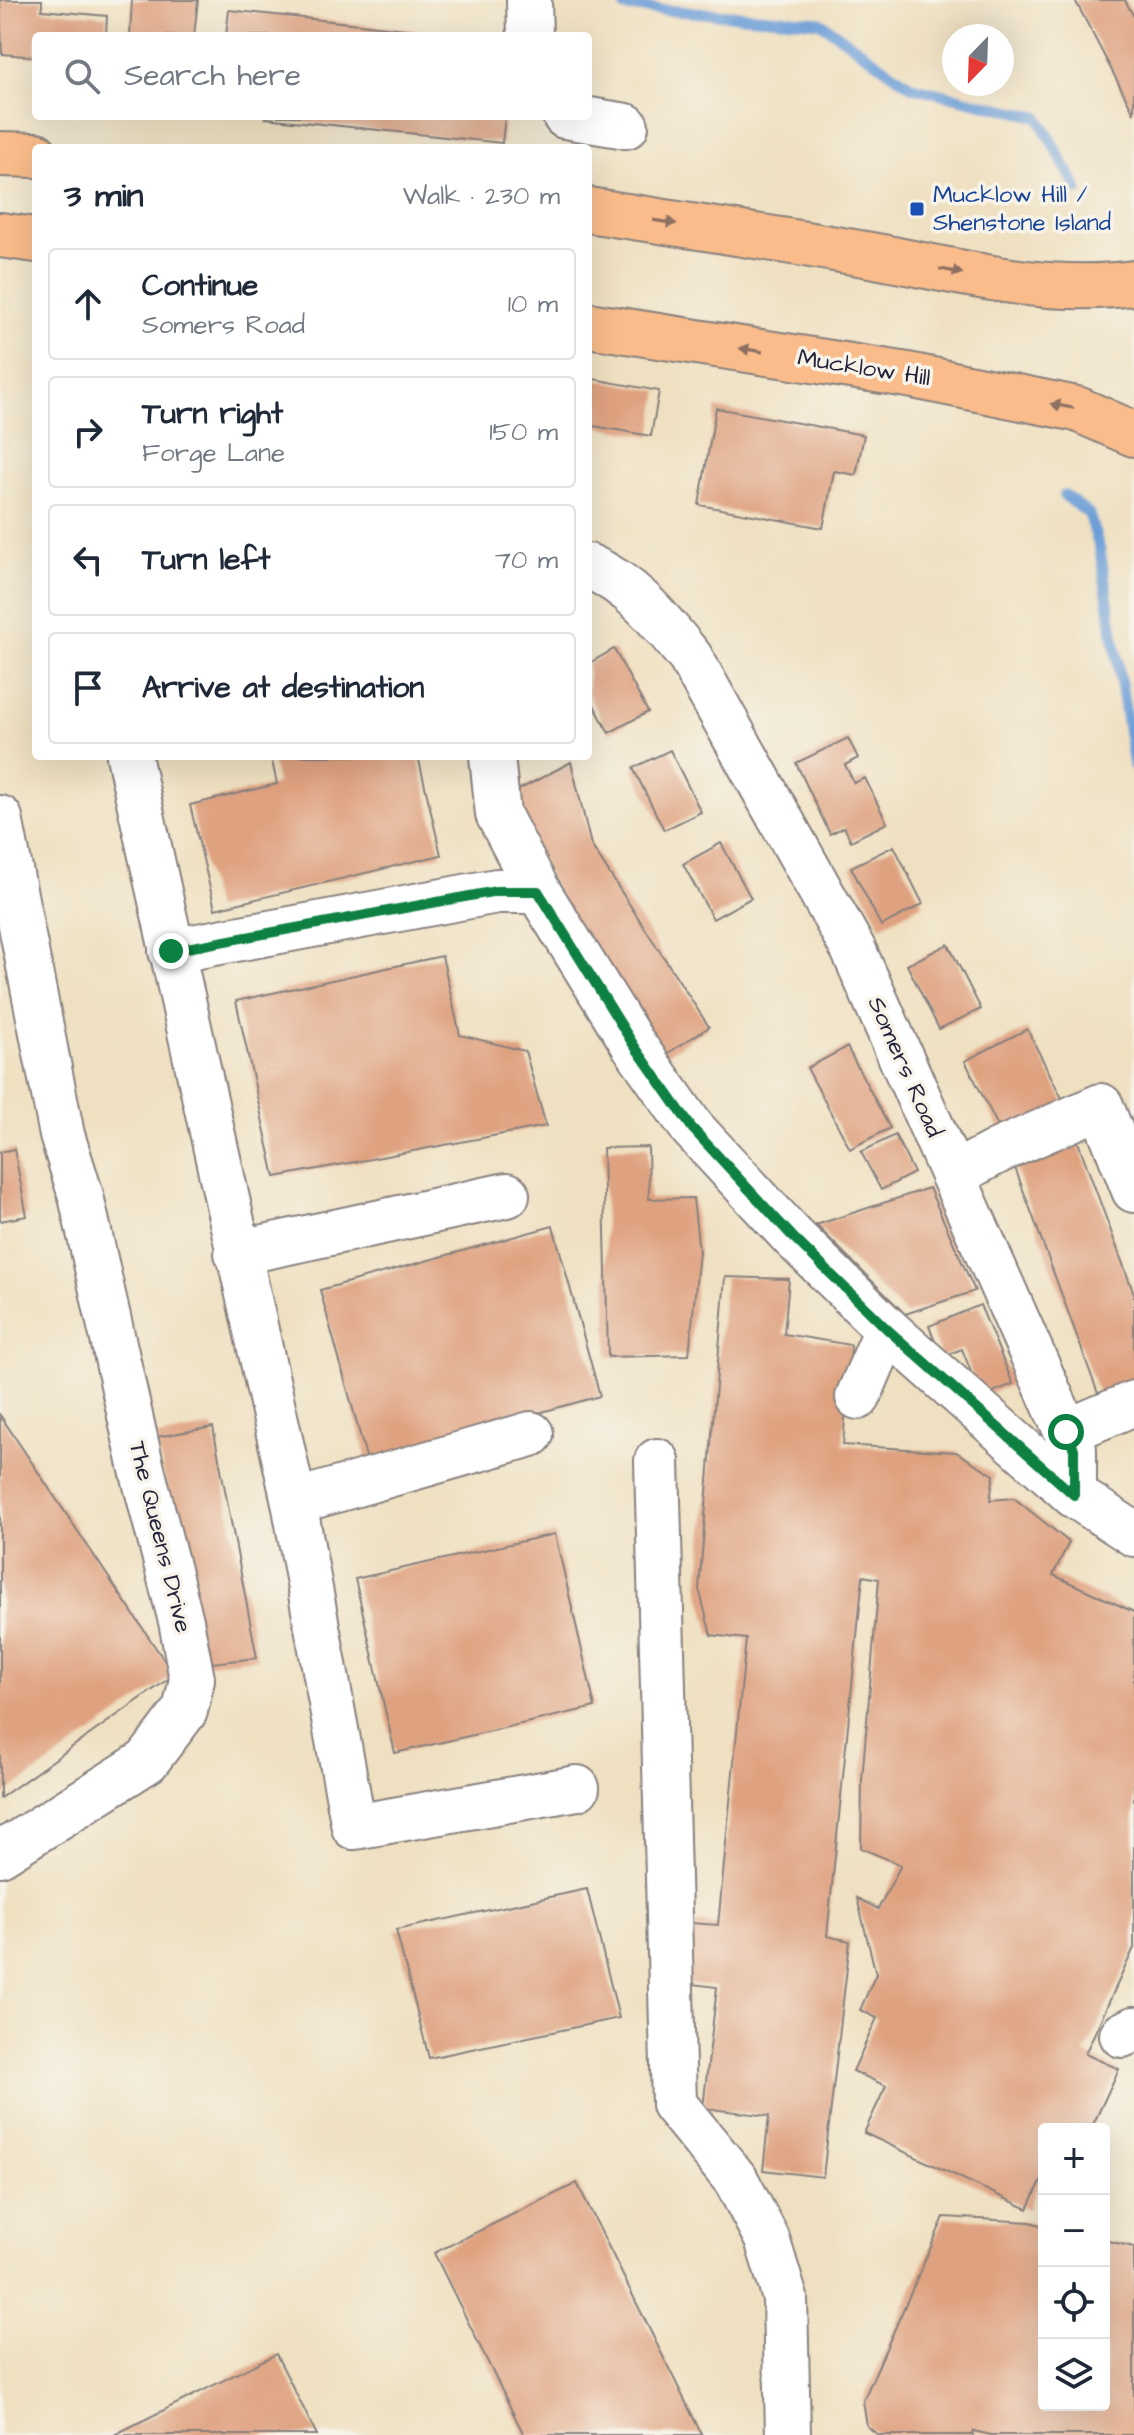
<!DOCTYPE html>
<html lang="en">
<head>
<meta charset="utf-8">
<style>
	:root { --surface:#fff; --page:#f6f6f7; --text:#1f2937; --muted:#747a83; --line:#e0e1e3 }
	body { margin:0; font-family:"Architects Daughter",sans-serif; background:var(--page); color:var(--text) }
	.controls { position:absolute; right:24px; bottom:24px; display:grid; overflow:hidden; border-radius:8px; box-shadow:0 8px 32px #0002 }
	.controls button { width:72px; height:72px; display:grid; place-items:center; padding:0; border:0; border-bottom:2px solid var(--line); background:var(--surface); color:var(--text); font:40px sans-serif }
	.compass { position:absolute; left:942px; top:24px; width:72px; height:72px; border-radius:50%; background:var(--surface); box-shadow:0 8px 32px #0002; rotate:203deg }
	.stop { position:absolute; width:24px; height:24px; margin:-18px; border:6px solid #0b8043; border-radius:50%; background:#fff }
	.stop.end { background:#0b8043; border-color:#fff; box-shadow:0 2px 8px #0008 }
	.list { margin:0; padding:0; list-style:none }
	h2 { display:flex; justify-content:space-between; align-items:center; height:104px; margin:0; padding:0 32px; font-size:34px }
	h2 small { font-size:26px; font-weight:400; color:var(--muted) }
	.list li { display:grid; grid-template-columns:52px 1fr auto; gap:24px; align-items:center; box-sizing:border-box; height:112px; margin:0 16px 16px; padding:0 16px; border:2px solid var(--line); border-radius:8px }
	.list b { display:block; font-size:30px; white-space:nowrap }
	.list p { margin:0; font-size:26px; white-space:nowrap; color:var(--muted) }
	.list em { font-size:26px; font-style:normal; color:var(--muted) }
	.icon { flex:none; width:44px; height:44px; fill:none; stroke:currentColor; stroke-width:2; stroke-linecap:round; stroke-linejoin:round }
	.map { position:relative; flex:none; width:1134px; height:2435px; overflow:hidden }
	.search { position:absolute; background:var(--surface); box-shadow:0 8px 32px #0002; left:32px; top:32px; width:560px; height:88px; display:flex; align-items:center; gap:20px; box-sizing:border-box; padding:0 28px; border-radius:8px; color:var(--muted); font-size:30px }
	.panel { position:absolute; background:var(--surface); box-shadow:0 8px 32px #0002; left:32px; top:144px; width:560px; height:616px; border-radius:8px }
	.map>svg:first-child { display:block }
	.lines { fill:none; stroke-linecap:round; stroke-linejoin:round }
	.stream { stroke:#6c9ed7; stroke-width:11 }
	.building { fill:#dfa280 }
	.minor-casing { stroke:#88817e; stroke-width:48 }
	.highway-casing { stroke:#88817e; stroke-width:48 }
	.minor { stroke:#fff; stroke-width:44 }
	.highway { stroke:#f9bc8a; stroke-width:44 }
	.oneway { fill:#8e6f62 }
	.route { stroke:#0b8043; stroke-width:10 }
	.transit-dot { fill:#1a4fb4; stroke:#f7f3e8; stroke-width:3 }
	.labels { text-anchor:middle; dominant-baseline:central; stroke-width:7; stroke-linejoin:round; paint-order:stroke }
	.transit-label { font-size:24px; fill:#164399; stroke:#f7f3e8; text-anchor:start }
	.street-label { font-size:24px; fill:#22223b; stroke:#f7f3e8 }
</style>
</head>
<body>
<div class="map">
<svg width="1134" height="2435" viewBox="0 0 1134 2435">
	<rect width="100%" height="100%" fill="#f7f3e8"/>
	<filter id="ink" filterUnits="userSpaceOnUse"><feTurbulence type="fractalNoise" baseFrequency=".0125" numOctaves="2"/><feDisplacementMap in="SourceGraphic" scale="16" xChannelSelector="R" yChannelSelector="G"/><feConvolveMatrix kernelMatrix="1 2 1 2 8 2 1 2 1" color-interpolation-filters="sRGB"/></filter>
	<filter id="wash" filterUnits="userSpaceOnUse"><feTurbulence type="fractalNoise" baseFrequency=".006" numOctaves="4" result="noise"/><feDisplacementMap in="SourceGraphic" scale="32" xChannelSelector="R" yChannelSelector="G"/><feGaussianBlur stdDeviation="1.8" result="paint"/><feColorMatrix in="noise" values="0 0 0 0 0 0 0 0 0 0 0 0 0 0 0 0 0 1.4 0 .05"/><feComposite in="paint" operator="in"/></filter>
	<g filter="url(#wash)">
		<rect width="100%" height="100%" fill="#efe0c1"/>
		<g class="lines">
			<g class="stream">
				<polyline points="625,7 820,22 912,87 1038,117 1078,190"/>
				<polyline points="1064,495 1089,514 1100,550 1134,766"/>
			</g>
		</g>
		<g id="blocks">
			<g class="building">
				<polygon points="0,0 42,0 42,10 107,16 106,36 36,36 36,57 2,54"/>
				<polygon points="132,0 198,0 194,36 130,36"/>
				<polygon points="1075,0 1125,0 1134,17 1134,113"/>
				<polygon points="229,10 451,34 451,36 226,36"/>
				<polygon points="265,116 505,116 502,143 265,118"/>
				<polygon points="588,378 659,391 651,436 588,425"/>
				<polygon points="716,408 864,435 856,475 834,471 823,528 699,505"/>
				<polygon points="614,649 648,712 609,733 588,694 588,664"/>
				<polygon points="848,738 858,758 845,765 854,783 865,778 887,823 851,841 844,827 830,834 796,763"/>
				<polygon points="670,750 701,812 664,830 633,768"/>
				<polygon points="271,756 418,756 441,855 215,909 190,805 277,784"/>
				<polygon points="571,762 591,845 709,1027 665,1055 565,908 509,795"/>
				<polygon points="721,843 751,898 713,919 683,864"/>
				<polygon points="894,846 923,904 881,926 851,867"/>
				<polygon points="948,944 981,1009 939,1029 907,965"/>
				<polygon points="442,956 460,1035 525,1051 546,1126 275,1177 236,1001"/>
				<polygon points="1027,1029 1067,1108 1005,1140 965,1061"/>
				<polygon points="847,1047 890,1128 850,1149 807,1068"/>
				<polygon points="1074,1131 1134,1294 1134,1387 1100,1399 1010,1154"/>
				<polygon points="895,1135 914,1173 881,1190 861,1152"/>
				<polygon points="648,1147 649,1199 693,1198 699,1252 689,1355 608,1357 603,1148"/>
				<polygon points="14,1149 27,1216 0,1221 0,1152"/>
				<polygon points="929,1188 975,1291 905,1314 816,1225"/>
				<polygon points="553,1226 600,1396 367,1460 320,1290"/>
				<polygon points="725,1277 789,1279 784,1334 851,1345 843,1445 956,1452 994,1475 990,1500 1014,1498 1069,1542 1053,1575 1134,1612 1134,1948 1085,2054 1119,2069 1091,2129 1044,2129 1044,2175 1028,2209 864,2133 886,2086 853,2071 877,2018 860,2010 876,1974 857,1898 878,1909 901,1865 861,1848 862,1780 879,1579 863,1576 827,1936 850,1941 823,2177 763,2170 769,2116 703,2108 717,1987 684,1983 691,1923 718,1925 746,1639 711,1635 699,1589"/>
				<polygon points="980,1305 1013,1384 981,1397 962,1349 941,1357 929,1326"/>
				<polygon points="0,1415 174,1675 0,1798"/>
				<polygon points="213,1427 257,1658 202,1664 156,1437"/>
				<polygon points="555,1534 595,1707 395,1753 355,1579"/>
				<polygon points="587,1889 619,2018 429,2058 396,1930"/>
				<polygon points="577,2183 702,2435 524,2435 434,2253"/>
				<polygon points="944,2217 1030,2222 1044,2226 1044,2405 1104,2405 1104,2240 1134,2247 1134,2435 991,2435 974,2431 973,2435 878,2435 867,2426 863,2401"/>
				<polygon points="276,2354 317,2435 114,2435"/>
			</g>
		</g>
	</g>
	<g filter="url(#ink)">
		<use href="#blocks" fill-opacity="0" stroke="#88817e" stroke-width="2"/>
		<g class="lines">
			<defs>
				<g id="minor">
					<polyline points="529,0 530,36"/>
					<polyline points="565,116 626,126"/>
					<path d="M588,566C633,585 660,620 690,657L853,949L1074,1449V1495"/>
					<polyline points="129,756 294,1502 354,1827 577,1788"/>
					<polyline points="492,756 498,814 538,891 633,1044 692,1128 792,1236 887,1329 1074,1495 1134,1534"/>
					<polyline points="0,818 62,1135 81,1196 141,1465 181,1621 192,1679 185,1711 147,1761 0,1854"/>
					<polyline points="171,951 497,891 538,891"/>
					<polyline points="953,1175 998,1151 1101,1106 1134,1190"/>
					<polyline points="237,1253 507,1195"/>
					<polyline points="858,1397 887,1329"/>
					<polyline points="1066,1432 1134,1403"/>
					<polyline points="657,1461 674,2104 736,2180 767,2239 785,2298 788,2435"/>
					<polyline points="294,1502 531,1434"/>
					<polyline points="1122,2035 1134,2029"/>
				</g>
				<g id="highway">
					<polyline points="0,154 36,155"/>
					<path d="M588,210C684,225 780,239 876,256C962,272 1046,295 1134,283"/>
					<polyline points="0,235 36,240"/>
					<polyline points="588,325 908,375 1077,409 1134,434"/>
				</g>
			</defs>
			<use href="#minor" class="minor-casing"/>
			<use href="#highway" class="highway-casing"/>
			<use href="#minor" class="minor"/>
			<use href="#highway" class="highway"/>
		</g>
		<defs><path id="oneway-solid" d="M-6-.8H1V-3.2L6.5 0L1 3.2V.8H-6Z" transform="scale(2)"/></defs>
		<g class="oneway">
			<use href="#oneway-solid" transform="translate(665 222) rotate(9)"/>
			<use href="#oneway-solid" transform="translate(951 271) rotate(11)"/>
			<use href="#oneway-solid" transform="translate(751 350) rotate(-171)"/>
			<use href="#oneway-solid" transform="translate(1062 406) rotate(-169)"/>
		</g>
	</g>
	<g class="lines" filter="url(#ink)">
		<polyline class="route" points="171,951 497,891 538,891 633,1044 692,1128 792,1236 887,1329 1074,1495 1074,1449 1066,1432"/>
	</g>
	<rect class="transit-dot" x="909" y="201" width="16" height="16" rx="4"/>
	<g class="labels">
		<g class="transit-label">
			<text x="933" y="195">Mucklow Hill /<tspan x="933" dy="28">Shenstone Island</tspan></text>
		</g>
		<g class="street-label">
			<text transform="translate(864 368) rotate(9)">Mucklow Hill</text>
			<text transform="translate(905 1067) rotate(66)">Somers Road</text>
			<text transform="translate(160 1537) rotate(76)">The Queens Drive</text>
		</g>
	</g>
</svg>
<div class="controls">
<button>+</button>
<button>−</button>
<button><svg class="icon" aria-label="locate" viewBox="0 0 24 24"><circle cx="12" cy="12" r="6"/><path d="M12 2v4M12 18v4M2 12h4M18 12h4"/></svg></button>
<button><svg class="icon" aria-label="layers" viewBox="0 0 24 24"><path d="M12 4l9 5-9 5-9-5zM3 14l9 5 9-5"/></svg></button>
</div>
<svg class="compass" viewBox="-18 -18 36 36"><path d="M0-13l5 13h-10z" fill="#e53935"/><path d="M0 13l5-13h-10z" fill="#747a83"/></svg>
<div class="stop" style="left:1066px;top:1432px"></div>
<div class="stop end" style="left:171px;top:951px"></div>
<div class="search"><svg class="icon" aria-label="search" viewBox="0 0 24 24"><circle cx="10" cy="10" r="6"/><path d="M15 15l6 6"/></svg>Search here</div>
<section class="panel">
<h2>3 min<small>Walk · 230 m</small></h2>
<ul class="list">
<li><svg class="icon" aria-label="ahead" viewBox="0 0 24 24"><path d="M12 20V5M6 11l6-6 6 6"/></svg><div><b>Continue</b><p>Somers Road</p></div><em>10 m</em></li>
<li><svg class="icon" aria-label="right" viewBox="0 0 24 24"><path d="M7 20v-9h11M14 6l5 5-5 5"/></svg><div><b>Turn right</b><p>Forge Lane</p></div><em>150 m</em></li>
<li><svg class="icon" aria-label="left" viewBox="0 0 24 24"><path d="M17 20v-9H6M10 6l-5 5 5 5"/></svg><div><b>Turn left</b></div><em>70 m</em></li>
<li><svg class="icon" aria-label="arrive" viewBox="0 0 24 24"><path d="M6 21V4h12l-3 4 3 4H6"/></svg><div><b>Arrive at destination</b></div></li>
</ul>
</section>
</div>
</body>
</html>
